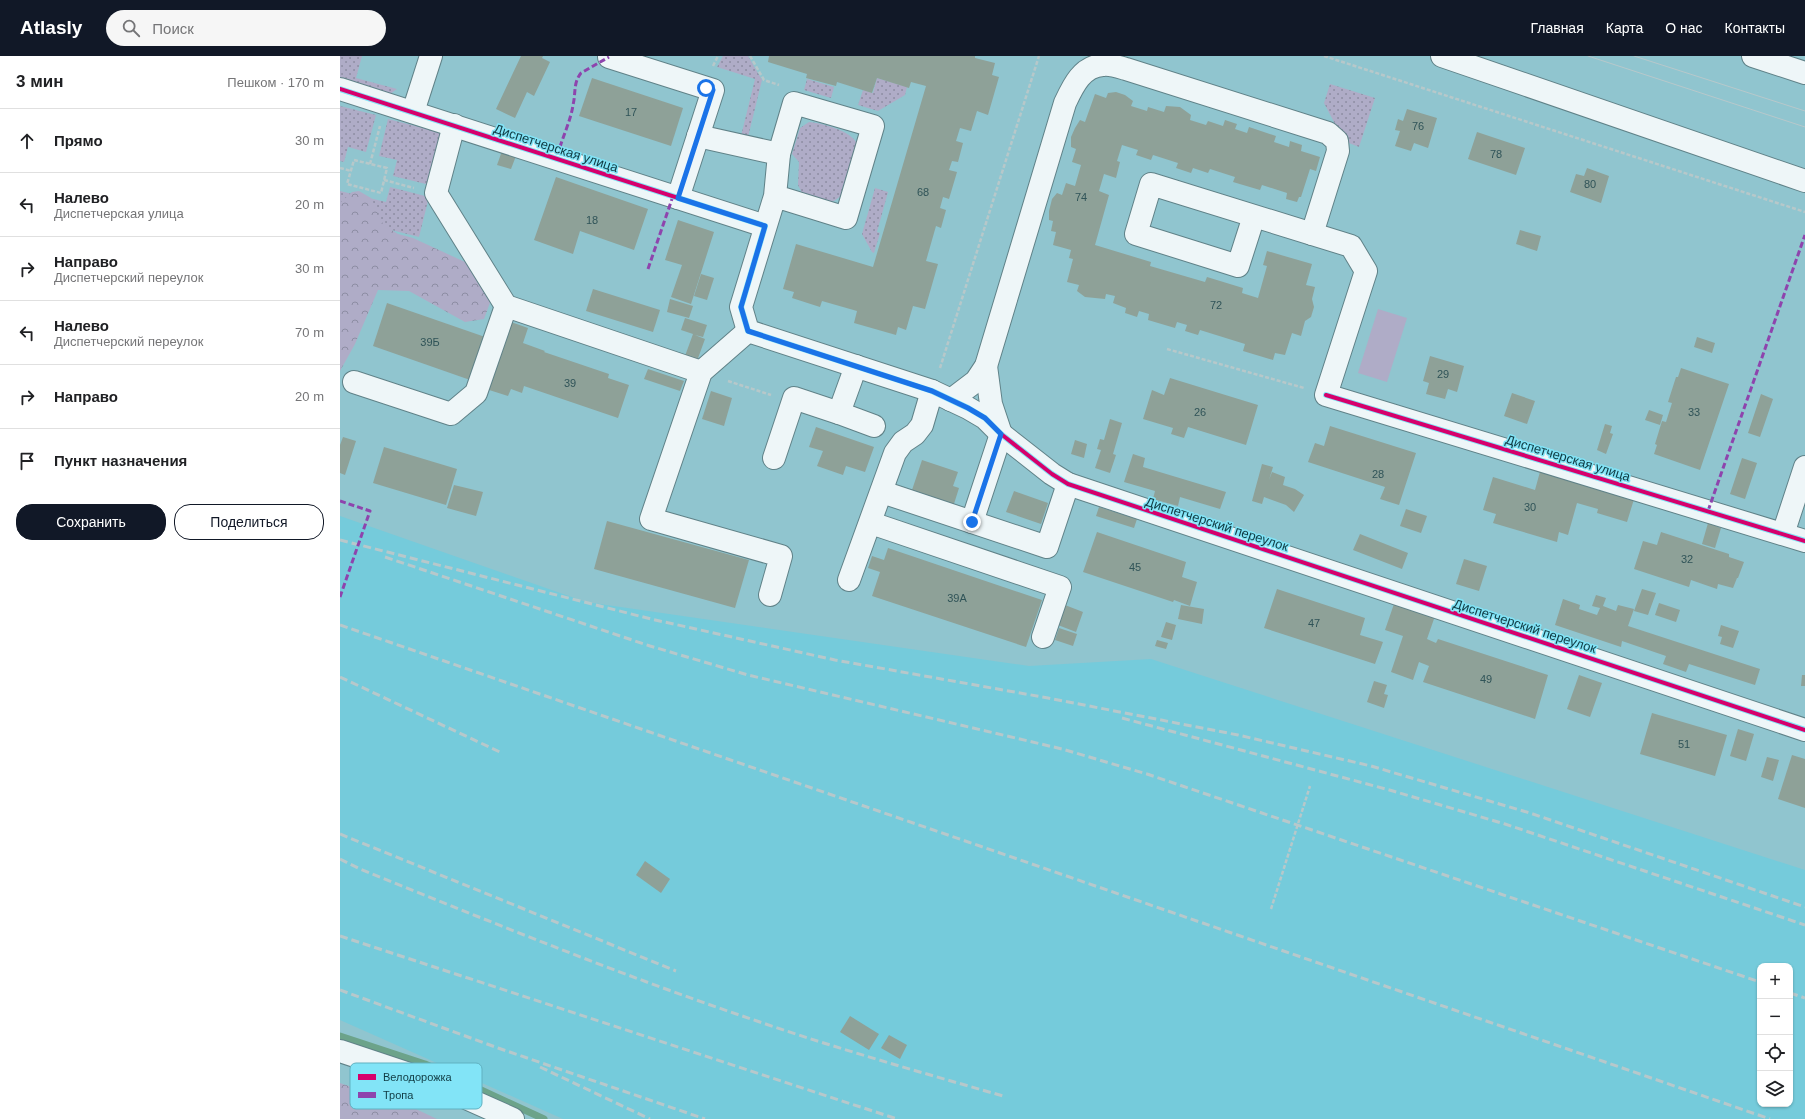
<!DOCTYPE html>
<html lang="ru">
<head>
<meta charset="utf-8">
<style>
	:root { --surface:#fff; --page:#f6f6f6; --text:#202124; --muted:#757577; --line:#e0e0e0; --accent:#111827 }
	body { margin:0; font-family:Helvetica,sans-serif; background:var(--page); color:var(--text) }
	.controls { position:absolute; right:12px; bottom:12px; display:grid; overflow:hidden; border-radius:8px; box-shadow:0 1px 3px #0004 }
	.controls button { width:36px; height:36px; display:grid; place-items:center; padding:0; border:0; border-bottom:1px solid var(--line); background:var(--surface); color:var(--text); font:20px sans-serif }
	.stop { position:absolute; width:12px; height:12px; margin:-9px; border:3px solid #1a73e8; border-radius:50%; background:#fff }
	.stop.end { background:#1a73e8; border-color:#fff; box-shadow:0 1px 4px #0008 }
	.list { margin:0; padding:0; list-style:none }
	h2 { display:flex; justify-content:space-between; align-items:center; height:52px; margin:0; padding:0 16px; font-size:17px }
	h2 small { font-size:13px; font-weight:400; color:var(--muted) }
	.list li { display:grid; grid-template-columns:26px 1fr auto; gap:12px; align-items:center; box-sizing:border-box; height:64px; padding:0 16px; border-top:1px solid var(--line) }
	.list b { display:block; font-size:15px; white-space:nowrap }
	.list p { margin:0; font-size:13px; white-space:nowrap; color:var(--muted) }
	.list em { font-size:13px; font-style:normal; color:var(--muted) }
	.actions { display:flex; gap:8px; padding:12px 16px }
	.actions a { flex:1; padding:9px 0; border:1px solid var(--accent); border-radius:16px; text-align:center; font-size:14px; color:var(--accent) }
	.actions .main { background:var(--accent); color:#fff }
	.icon { flex:none; width:22px; height:22px; fill:none; stroke:currentColor; stroke-width:2; stroke-linecap:round; stroke-linejoin:round }
	.map { position:relative; flex:none; width:1465px; height:1063px; overflow:hidden }
	header { display:flex; align-items:center; gap:24px; box-sizing:border-box; height:56px; padding:0 20px; background:var(--accent); color:#fff }
	header strong { font-size:19px }
	nav { display:flex; gap:22px; margin-inline-start:auto; font-size:14px }
	.search { width:280px; height:36px; background:var(--page); display:flex; align-items:center; gap:10px; box-sizing:border-box; padding:0 14px; border-radius:22px; color:var(--muted); font-size:15px }
	main { display:flex }
	aside { flex:1; background:var(--surface) }
	.map>svg:first-child { display:block }
	.built { fill:#75cbdb; fill-rule:evenodd }
	.green { fill:url(#green-dots) }
	.forest { fill:url(#forest-crowns) }
	.pitch { fill:#afacc7 }
	.lines { fill:none; stroke-linecap:round; stroke-linejoin:round }
	.stream { stroke:#6ca38a; stroke-width:7 }
	.building { fill:#8ea198 }
	.minor-casing { stroke:#608288; stroke-width:24 }
	.major-casing { stroke:#608288; stroke-width:24 }
	.path { stroke:#b7c8ca; stroke-width:2.5; stroke-dasharray:4 2; stroke-linecap:butt }
	.minor { stroke:#eef6f8; stroke-width:22 }
	.major { stroke:#eef6f8; stroke-width:22 }
	.tram { stroke:#b7c8cb; stroke-width:1 }
	.rail { stroke:#b7c8cb; stroke-width:3; stroke-dasharray:8 4; stroke-linecap:butt }
	.quiet { stroke:#8e44ad; stroke-width:3; stroke-dasharray:6 3; stroke-linecap:butt }
	.cycleway-casing { stroke:#82e4f7; stroke-width:6 }
	.cycleway { stroke:#d6006c; stroke-width:4 }
	.route { stroke:#1a73e8; stroke-width:5 }
	.labels { text-anchor:middle; dominant-baseline:central; stroke-width:3; stroke-linejoin:round; paint-order:stroke }
	.number-label { font-size:11px; fill:#305458 }
	.street-label { font-size:13px; fill:#103b43; stroke:#82e4f7 }
	.key { fill:#82e4f7; stroke:#60b1c1; stroke-width:1 }
	.key-label { font-size:11px; fill:#103b43 }
</style>
</head>
<body>
<header>
<strong>Atlasly</strong>
<div class="search"><svg class="icon" aria-label="search" viewBox="0 0 24 24"><circle cx="10" cy="10" r="6"/><path d="M15 15l6 6"/></svg>Поиск</div>
<nav><a>Главная</a><a>Карта</a><a>О нас</a><a>Контакты</a></nav>
</header>
<main>
<aside>
<h2>3 мин<small>Пешком · 170 m</small></h2>
<ul class="list">
<li><svg class="icon" aria-label="ahead" viewBox="0 0 24 24"><path d="M12 20V5M6 11l6-6 6 6"/></svg><div><b>Прямо</b></div><em>30 m</em></li>
<li><svg class="icon" aria-label="left" viewBox="0 0 24 24"><path d="M17 20v-9H6M10 6l-5 5 5 5"/></svg><div><b>Налево</b><p>Диспетчерская улица</p></div><em>20 m</em></li>
<li><svg class="icon" aria-label="right" viewBox="0 0 24 24"><path d="M7 20v-9h11M14 6l5 5-5 5"/></svg><div><b>Направо</b><p>Диспетчерский переулок</p></div><em>30 m</em></li>
<li><svg class="icon" aria-label="left" viewBox="0 0 24 24"><path d="M17 20v-9H6M10 6l-5 5 5 5"/></svg><div><b>Налево</b><p>Диспетчерский переулок</p></div><em>70 m</em></li>
<li><svg class="icon" aria-label="right" viewBox="0 0 24 24"><path d="M7 20v-9h11M14 6l5 5-5 5"/></svg><div><b>Направо</b></div><em>20 m</em></li>
<li><svg class="icon" aria-label="arrive" viewBox="0 0 24 24"><path d="M6 21V4h12l-3 4 3 4H6"/></svg><div><b>Пункт назначения</b></div></li>
</ul>
<div class="actions"><a class="main">Сохранить</a><a>Поделиться</a></div>
</aside>
<div class="map">
<svg width="1465" height="1063" viewBox="0 0 1465 1063">
	<defs>
		<pattern id="green-dots" width="8" height="8" patternUnits="userSpaceOnUse"><rect width="8" height="8" fill="#afacc7"/><path d="M2 2h.1M6 6h.1" fill="none" stroke="#8d8da3" stroke-width="1.8" stroke-linecap="round"/></pattern>
		<pattern id="forest-crowns" width="20" height="18" patternUnits="userSpaceOnUse"><rect width="20" height="18" fill="#afacc7"/><path d="M2 6a3 3 0 1 1 6 0M12 15a3 3 0 1 1 6 0" fill="none" stroke="#8d8da3"/></pattern>
	</defs>
	<rect width="100%" height="100%" fill="#90c5cf"/>
	<path class="built" d="M0,460L246,546L689,610L811,603L1465,814V1063H223L0,964ZM1420,910H1450V1048H1420Z"/>
	<g class="green">
		<polygon points="0,0 22,0 16,22 57,33 50,38 0,26"/>
		<polygon points="383,0 408,0 422,24 407,85 400,84 415,23 377,11"/>
		<polygon points="537,22 567,31 565,39 538,55 518,49 523,34 533,37"/>
		<polygon points="467,23 494,31 491,42 464,34"/>
		<polygon points="990,28 1035,42 1019,91 1004,85 984,47"/>
		<polygon points="0,50 36,59 26,96 8,91 4,106 0,105"/>
		<polygon points="48,63 103,77 90,129 53,120 57,104 39,100"/>
		<path d="M469,66C482,67 512,75 517,88C513,104 509,149 486,146C478,145 470,140 462,137L458,129L459,106L452,98L460,72Z"/>
		<polygon points="50,131 89,141 79,181 0,161 0,135 46,146"/>
		<polygon points="535,132 548,136 537,176 540,177 534,197 532,196 522,178"/>
	</g>
	<g class="forest">
		<polygon points="19,135 31,142 43,168 58,178 73,182 138,212 151,244 144,263 125,266 69,235 38,234 15,288 0,315 0,147 12,136"/>
		<polygon points="0,1027 76,1053 97,1063 0,1063"/>
	</g>
	<polygon class="pitch" points="1038,253 1067,262 1047,326 1018,317"/>
	<g class="lines">
		<polyline class="stream" points="0,980 85,1008 204,1063"/>
	</g>
	<g class="building">
		<polygon points="181,0 203,0 202,2 210,6 194,40 187,36 175,62 156,53"/>
		<polygon points="429,0 635,0 635,2 655,7 652,19 659,21 648,59 637,55 631,75 620,72 616,85 623,87 618,106 612,105 609,114 617,116 609,143 603,141 600,152 606,154 601,172 596,170 586,205 598,208 585,253 573,250 566,274 558,271 556,279 514,267 517,255 482,245 480,251 452,242 454,236 443,233 456,188 533,211 586,30 571,26 569,32 537,22 532,37 497,26 496,30 466,22 467,18 428,6"/>
		<polygon points="252,22 343,52 331,90 239,60"/>
		<polygon points="776,36 785,39 793,45 791,50 807,55 808,51 824,56 826,50 840,51 851,59 850,64 866,69 868,65 883,70 885,64 897,68 895,73 907,77 909,71 936,80 934,86 949,91 950,85 962,89 961,95 980,101 976,115 970,113 961,141 959,141 957,146 946,143 947,137 922,129 920,134 893,126 895,121 870,113 868,117 853,112 851,117 836,112 838,107 813,99 811,104 796,99 798,94 782,89 777,105 780,106 776,122 764,118 759,135 769,139 755,189 811,206 810,210 865,226 867,221 903,232 902,237 918,242 927,210 923,209 927,195 972,208 966,229 975,231 972,243 974,251 971,261 965,265 961,280 952,277 945,299 935,297 933,304 903,295 905,288 860,274 858,279 845,275 847,269 837,266 835,272 808,264 809,258 799,255 797,261 785,257 786,252 773,247 775,240 766,238 765,243 745,241 737,235 739,229 727,226 733,203 729,202 731,194 713,189 716,176 711,175 713,165 709,164 709,155 712,143 717,137 722,139 726,127 735,130 741,109 732,106 736,93 731,91 731,81 735,72 740,64 745,66 755,38 766,42 768,37"/>
		<polygon points="1067,53 1097,62 1088,92 1074,87 1071,95 1055,90 1060,75 1055,74 1058,63 1063,65"/>
		<polygon points="1137,76 1185,92 1176,119 1128,103"/>
		<polygon points="162,95 176,100 171,113 157,109"/>
		<polygon points="1247,112 1269,120 1261,147 1230,136 1236,118 1244,120"/>
		<polygon points="216,121 308,153 294,194 240,175 233,198 194,184"/>
		<polygon points="338,164 374,176 351,248 331,241 342,209 325,204"/>
		<polygon points="1180,174 1201,180 1197,195 1176,188"/>
		<polygon points="361,218 374,222 367,244 354,240"/>
		<polygon points="253,233 320,254 313,276 246,255"/>
		<polygon points="330,243 353,250 349,262 327,256"/>
		<polygon points="47,247 148,282 133,325 33,290"/>
		<polygon points="345,262 367,269 363,281 355,279 365,283 357,305 345,300 353,278 341,274"/>
		<polygon points="171,266 188,272 183,287 205,295 204,296 269,318 268,322 289,329 278,362 184,330 182,337 171,333 168,340 146,333"/>
		<polygon points="1357,281 1375,287 1372,297 1354,291"/>
		<polygon points="1090,300 1124,310 1117,336 1108,333 1105,343 1086,338 1089,327 1083,325"/>
		<polygon points="1341,312 1389,328 1360,414 1314,398 1317,389 1315,388 1322,365 1326,366 1332,347 1328,346 1336,321 1338,321"/>
		<polygon points="308,313 344,325 340,335 304,323"/>
		<polygon points="830,322 918,349 906,389 848,371 844,382 831,378 833,372 803,363 812,334 824,339"/>
		<polygon points="371,335 392,342 384,370 362,363"/>
		<polygon points="1172,337 1195,345 1187,368 1164,360"/>
		<polygon points="1421,338 1433,343 1420,381 1408,377"/>
		<polygon points="1309,354 1323,359 1320,369 1305,364"/>
		<polygon points="770,363 782,367 773,398 776,399 770,417 755,412 761,394 757,393 760,383 764,384"/>
		<polygon points="1265,368 1272,370 1270,377 1273,378 1266,398 1257,394"/>
		<polygon points="990,370 1076,397 1059,449 1040,443 1045,431 968,406 975,387 984,390"/>
		<polygon points="476,371 534,391 525,416 506,410 503,419 477,410 483,395 469,391"/>
		<polygon points="3,381 16,385 5,419 0,417 0,389"/>
		<polygon points="735,384 747,388 744,402 731,398"/>
		<polygon points="44,391 117,413 106,449 33,427"/>
		<polygon points="793,398 805,402 803,411 886,436 880,453 840,441 838,450 813,443 815,435 784,426"/>
		<polygon points="1402,402 1417,407 1405,443 1390,438"/>
		<polygon points="582,404 618,416 613,430 619,432 613,451 571,437"/>
		<polygon points="922,408 933,411 929,424 932,416 945,421 943,429 955,433 964,439 954,456 946,449 924,441 922,448 912,445"/>
		<polygon points="1201,412 1295,440 1287,466 1257,457 1258,453 1237,447 1228,479 1219,476 1217,486 1153,467 1156,458 1143,454 1153,421 1195,434"/>
		<polygon points="114,429 143,436 136,460 107,452"/>
		<polygon points="674,435 708,447 701,468 666,456"/>
		<polygon points="759,451 797,463 794,472 756,460"/>
		<polygon points="1066,453 1087,460 1081,477 1060,470"/>
		<polygon points="267,465 409,504 395,552 254,513"/>
		<polygon points="1368,467 1381,472 1375,492 1362,488"/>
		<polygon points="757,476 846,506 842,521 857,526 850,550 834,544 833,546 743,516"/>
		<polygon points="1321,476 1389,498 1389,501 1404,506 1398,522 1397,522 1393,532 1378,528 1377,533 1351,524 1349,531 1294,513 1303,485 1317,489"/>
		<polygon points="1020,478 1068,497 1062,513 1013,494"/>
		<polygon points="548,492 702,544 686,591 532,540 540,516 528,512 532,500 544,504"/>
		<polygon points="1124,503 1147,510 1139,535 1116,528"/>
		<polygon points="937,533 1025,562 1020,579 1043,586 1035,608 924,572"/>
		<polygon points="1302,533 1316,537 1308,559 1294,555"/>
		<polygon points="1256,539 1266,542 1263,550 1276,555 1278,549 1294,553 1288,570 1420,613 1415,629 1349,608 1346,616 1323,608 1326,600 1282,585 1281,591 1215,569 1223,543 1240,549 1239,553 1257,559 1260,552 1252,550"/>
		<polygon points="1055,545 1095,560 1087,583 1096,587 1098,583 1208,619 1195,663 1083,626 1089,610 1079,606 1073,624 1051,616 1063,580 1045,574"/>
		<polygon points="1319,547 1340,554 1336,566 1315,559"/>
		<polygon points="725,549 743,556 736,576 718,569"/>
		<polygon points="841,549 864,553 862,568 838,563"/>
		<polygon points="826,566 836,569 832,584 821,581"/>
		<polygon points="1381,569 1399,575 1393,592 1380,588 1382,581 1378,580"/>
		<polygon points="719,572 737,578 733,590 715,584"/>
		<polygon points="817,584 828,587 826,593 815,590"/>
		<polygon points="1239,619 1262,627 1250,661 1227,653"/>
		<polygon points="1462,619 1465,619 1465,630 1461,630"/>
		<polygon points="1034,625 1047,629 1044,638 1048,639 1044,652 1027,646"/>
		<polygon points="1312,657 1387,679 1375,720 1300,698"/>
		<polygon points="1398,673 1414,678 1406,705 1390,700"/>
		<polygon points="1452,699 1465,703 1465,752 1438,743"/>
		<polygon points="1427,701 1439,704 1433,725 1421,721"/>
		<polygon points="305,805 330,823 321,837 296,819"/>
		<polygon points="510,960 539,978 529,994 500,976"/>
		<polygon points="549,979 567,989 560,1003 541,992"/>
	</g>
	<g class="lines">
		<defs>
			<g id="minor">
				<polyline points="1102,0 1465,125"/>
				<polyline points="269,1 373,34 338,142"/>
				<polyline points="0,33 425,170"/>
				<polyline points="73,56 91,0"/>
				<polyline points="114,69 96,137 166,250 361,316"/>
				<polyline points="358,80 439,98"/>
				<polyline points="435,140 506,162 533,70 454,47 439,98 435,140 401,251 408,275 592,335 628,352 645,362 661,378 712,418 728,428 1465,674"/>
				<polyline points="914,160 898,210 796,178 811,128 1011,190 1026,215 986,339 1465,485"/>
				<polyline points="408,275 361,316 311,463 441,500 430,539"/>
				<polyline points="516,310 499,357 534,370"/>
				<polyline points="14,326 111,358 136,337 166,250"/>
				<path d="M611,344L636,325L646,310L725,47C733,30 742,10 763,9C770,8 779,11 786,13L988,77L997,85L998,95L972,178"/>
				<polyline points="434,402 454,342 499,357"/>
				<polyline points="542,436 707,491 728,428"/>
				<polyline points="632,466 661,378 651,348 646,310"/>
				<polyline points="531,467 720,531 703,581"/>
				<polyline points="1443,478 1465,411"/>
				<polyline points="509,524 555,397 563,386 575,378 582,369 592,335"/>
				<polyline points="0,995 81,1022 173,1063"/>
			</g>
			<polyline id="major" points="1413,0 1465,17"/>
		</defs>
		<use href="#minor" class="minor-casing"/>
		<use href="#major" class="major-casing"/>
		<g class="path">
			<polyline points="410,0 424,24 439,29"/>
			<polyline points="984,0 1465,156"/>
			<polyline points="373,10 378,0"/>
			<polygon points="14,104 47,112 41,137 7,128"/>
			<polyline points="30,108 40,70"/>
			<polyline points="0,112 11,115"/>
			<polyline points="44,124 74,132"/>
			<polyline points="827,293 964,332"/>
			<polyline points="600,312 699,0"/>
			<polyline points="388,325 431,339"/>
			<polyline points="931,853 970,730"/>
		</g>
		<use href="#minor" class="minor"/>
		<use href="#major" class="major"/>
		<g class="tram">
			<polyline points="1248,0 1465,71"/>
			<polyline points="1294,0 1465,55"/>
		</g>
		<g class="rail">
			<polyline points="0,484 311,563 495,604 708,642 898,679 1031,710 1190,757 1465,851"/>
			<polyline points="45,501 310,590 408,619 722,693 807,718 1420,926"/>
			<polyline points="0,569 1430,1063"/>
			<polyline points="0,621 162,697"/>
			<polyline points="782,662 1053,735 1165,768 1465,869"/>
			<polyline points="0,778 336,915"/>
			<path d="M0,803L20,813C151,866 283,920 417,965C498,993 580,1016 663,1040"/>
			<polyline points="0,880 557,1063"/>
			<polyline points="0,934 158,992 365,1063"/>
			<polyline points="1450,937 1465,942"/>
			<polyline points="200,1011 310,1063"/>
		</g>
		<g class="quiet">
			<path d="M220,91C224,78 231,63 233,49C236,37 233,27 241,17L269,1"/>
			<polyline points="308,213 333,140"/>
			<polyline points="0,445 30,455 0,541"/>
			<polyline points="1368,455 1465,179"/>
		</g>
		<defs>
			<g id="cycleway">
				<polyline points="0,33 425,170 401,251 408,275 592,335 628,352 645,362 661,378 712,418 728,428 1465,674"/>
				<polyline points="986,339 1465,485"/>
			</g>
		</defs>
		<use href="#cycleway" class="cycleway-casing"/>
		<use href="#cycleway" class="cycleway"/>
	</g>
	<g class="lines">
		<polyline class="route" points="366,32 373,34 338,142 425,170 401,251 408,275 592,335 628,352 645,362 661,378 632,466"/>
	</g>
	<g class="labels">
		<g class="number-label">
			<text x="291" y="56">17</text>
			<text x="1078" y="70">76</text>
			<text x="1156" y="98">78</text>
			<text x="1250" y="128">80</text>
			<text x="583" y="136">68</text>
			<text x="741" y="141">74</text>
			<text x="252" y="164">18</text>
			<text x="876" y="249">72</text>
			<text x="90" y="286">39Б</text>
			<text x="1103" y="318">29</text>
			<text x="230" y="327">39</text>
			<text x="860" y="356">26</text>
			<text x="1354" y="356">33</text>
			<text x="1038" y="418">28</text>
			<text x="1190" y="451">30</text>
			<text x="1347" y="503">32</text>
			<text x="795" y="511">45</text>
			<text x="617" y="542">39А</text>
			<text x="974" y="567">47</text>
			<text x="1146" y="623">49</text>
			<text x="1344" y="688">51</text>
		</g>
		<g class="street-label">
			<text transform="translate(216 92) rotate(18)">Диспетчерская улица</text>
			<text transform="translate(1228 402) rotate(17)">Диспетчерская улица</text>
			<text transform="translate(877 468) rotate(18)">Диспетчерский переулок</text>
			<text transform="translate(1185 570) rotate(18)">Диспетчерский переулок</text>
		</g>
	</g>
	<rect x="10" y="1007" width="132" height="46" rx="6" class="key"/>
	<rect x="18" y="1018" width="18" height="6" fill="#d6006c"/>
	<rect x="18" y="1036" width="18" height="6" fill="#8e44ad"/>
	<g class="key-label">
		<text x="43" y="1025">Велодорожка</text>
		<text x="43" y="1043">Тропа</text>
	</g>
</svg>
<div class="controls">
<button>+</button>
<button>−</button>
<button><svg class="icon" aria-label="locate" viewBox="0 0 24 24"><circle cx="12" cy="12" r="6"/><path d="M12 2v4M12 18v4M2 12h4M18 12h4"/></svg></button>
<button><svg class="icon" aria-label="layers" viewBox="0 0 24 24"><path d="M12 4l9 5-9 5-9-5zM3 14l9 5 9-5"/></svg></button>
</div>
<div class="stop" style="left:366px;top:32px"></div>
<div class="stop end" style="left:632px;top:466px"></div>
</div>
</main>
</body>
</html>
